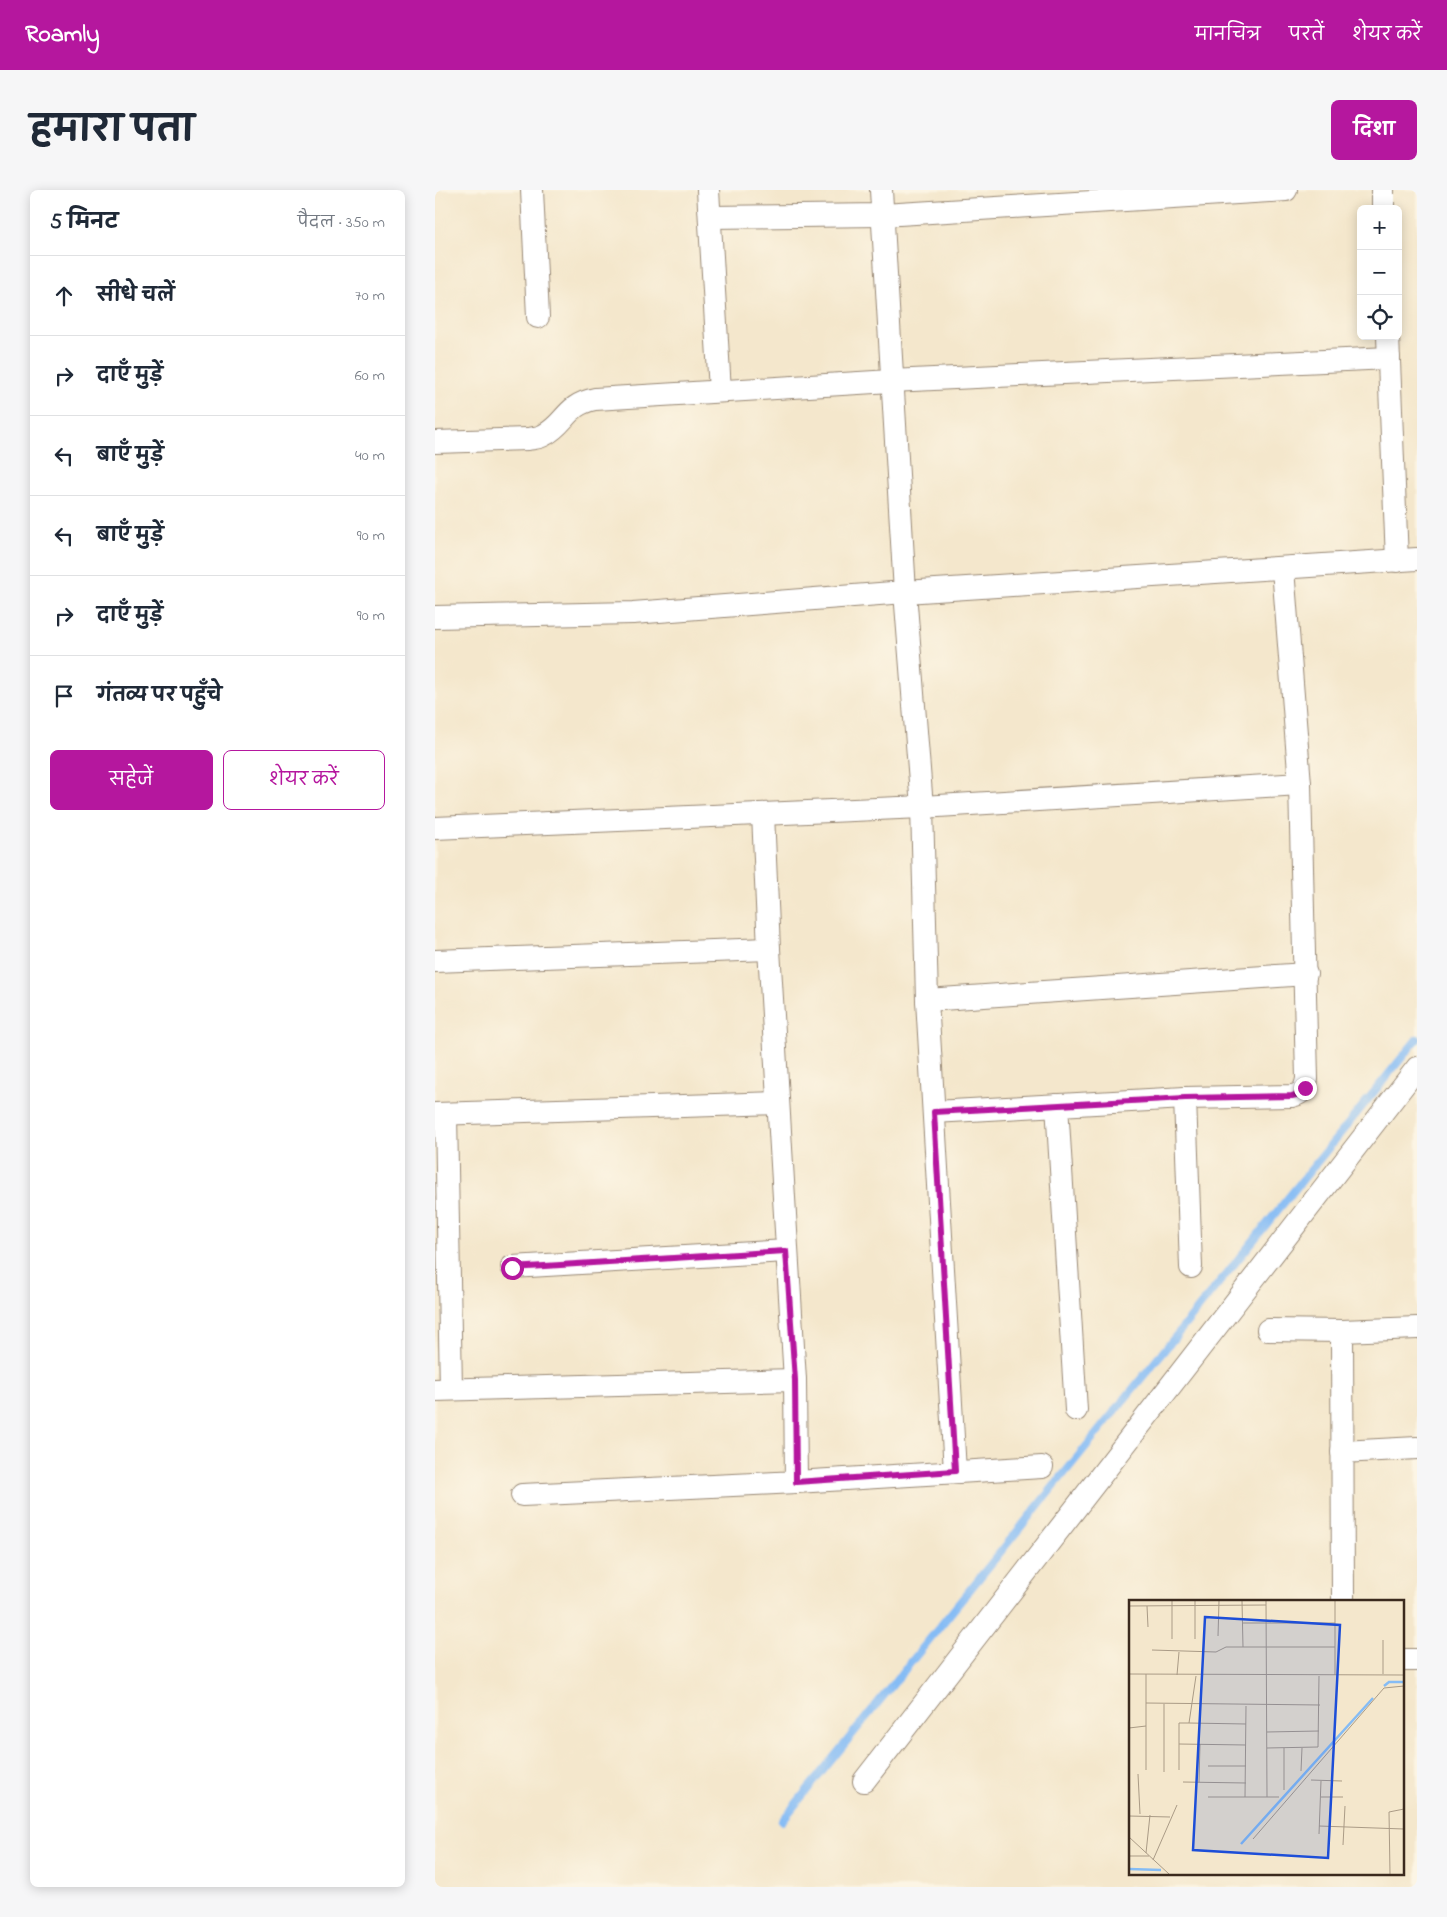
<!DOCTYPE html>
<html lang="hi">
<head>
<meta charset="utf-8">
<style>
	:root { --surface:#fff; --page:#f6f6f7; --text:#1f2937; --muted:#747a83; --line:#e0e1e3; --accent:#b5179e }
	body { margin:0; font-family:"Indie Flower","Playpen Sans Deva",sans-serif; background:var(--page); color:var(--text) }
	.controls { position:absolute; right:15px; top:15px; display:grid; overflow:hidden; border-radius:8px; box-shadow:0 2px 12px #0003 }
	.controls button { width:45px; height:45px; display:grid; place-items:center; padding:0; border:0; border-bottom:1px solid var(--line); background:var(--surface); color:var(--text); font:25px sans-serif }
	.stop { position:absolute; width:15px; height:15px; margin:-11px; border:4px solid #b5179e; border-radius:50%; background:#fff }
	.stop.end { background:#b5179e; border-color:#fff; box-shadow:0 1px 5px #0008 }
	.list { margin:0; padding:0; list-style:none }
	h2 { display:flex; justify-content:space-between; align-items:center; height:65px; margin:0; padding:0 20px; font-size:21px }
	h2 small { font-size:16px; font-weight:400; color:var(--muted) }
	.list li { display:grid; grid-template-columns:32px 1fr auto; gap:15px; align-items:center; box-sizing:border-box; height:80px; padding:0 20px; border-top:1px solid var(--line) }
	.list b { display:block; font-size:19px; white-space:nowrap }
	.list em { font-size:16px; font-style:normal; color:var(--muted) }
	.actions { display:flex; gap:10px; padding:15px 20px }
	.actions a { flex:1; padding:11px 0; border:1px solid var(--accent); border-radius:8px; text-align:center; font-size:18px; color:var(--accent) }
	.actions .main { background:var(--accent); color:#fff }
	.icon { flex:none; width:28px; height:28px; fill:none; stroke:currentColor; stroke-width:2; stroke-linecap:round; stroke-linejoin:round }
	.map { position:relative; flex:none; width:982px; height:1697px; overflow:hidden; border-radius:8px }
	header { display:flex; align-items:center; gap:30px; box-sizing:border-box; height:70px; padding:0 25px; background:var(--accent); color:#fff }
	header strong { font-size:24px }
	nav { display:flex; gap:28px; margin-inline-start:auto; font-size:18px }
	.intro { display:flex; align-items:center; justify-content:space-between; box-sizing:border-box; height:120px; padding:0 30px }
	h1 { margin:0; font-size:35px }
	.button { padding:12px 22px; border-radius:8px; background:var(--accent); color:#fff; font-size:18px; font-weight:700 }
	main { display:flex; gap:30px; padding:0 30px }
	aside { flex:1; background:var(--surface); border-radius:8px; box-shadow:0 2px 12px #0003 }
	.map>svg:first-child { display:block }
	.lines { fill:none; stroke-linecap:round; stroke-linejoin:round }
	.stream { stroke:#85bcf5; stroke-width:8 }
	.street-casing { stroke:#988875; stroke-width:24 }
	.street { stroke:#fff; stroke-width:22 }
	.route { stroke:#b5179e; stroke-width:6 }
	.inset-river { fill:none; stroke:#85bcf5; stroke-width:2.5 }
	.inset-road { fill:none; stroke:#aa9b86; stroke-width:1 }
	.view { fill:#1d4ed8; fill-opacity:0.15; stroke:#1d4ed8; stroke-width:2.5 }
	.inset-edge { fill:none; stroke:#3b2a1e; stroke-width:2.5 }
</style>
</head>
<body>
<header>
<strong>Roamly</strong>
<nav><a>मानचित्र</a><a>परतें</a><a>शेयर करें</a></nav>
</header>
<div class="intro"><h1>हमारा पता</h1><a class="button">दिशा</a></div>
<main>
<aside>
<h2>5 मिनट<small>पैदल · 350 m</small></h2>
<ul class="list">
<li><svg class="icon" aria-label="ahead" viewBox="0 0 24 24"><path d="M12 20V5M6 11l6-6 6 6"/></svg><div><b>सीधे चलें</b></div><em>70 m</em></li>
<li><svg class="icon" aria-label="right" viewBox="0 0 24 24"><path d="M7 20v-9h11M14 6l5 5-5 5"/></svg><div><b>दाएँ मुड़ें</b></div><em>60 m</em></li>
<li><svg class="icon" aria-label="left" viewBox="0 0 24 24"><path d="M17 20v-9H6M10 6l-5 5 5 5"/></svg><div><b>बाएँ मुड़ें</b></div><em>40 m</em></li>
<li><svg class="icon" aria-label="left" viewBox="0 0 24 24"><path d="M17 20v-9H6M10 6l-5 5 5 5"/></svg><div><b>बाएँ मुड़ें</b></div><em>90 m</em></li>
<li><svg class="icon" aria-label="right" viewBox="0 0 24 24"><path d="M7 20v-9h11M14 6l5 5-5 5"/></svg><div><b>दाएँ मुड़ें</b></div><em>90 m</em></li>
<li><svg class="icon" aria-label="arrive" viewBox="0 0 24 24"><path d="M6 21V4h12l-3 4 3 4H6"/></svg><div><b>गंतव्य पर पहुँचे</b></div></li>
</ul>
<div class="actions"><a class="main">सहेजें</a><a>शेयर करें</a></div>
</aside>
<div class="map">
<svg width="982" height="1697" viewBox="0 0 982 1697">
	<rect width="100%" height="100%" fill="#fcf5e5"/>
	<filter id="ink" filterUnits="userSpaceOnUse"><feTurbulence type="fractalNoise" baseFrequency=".02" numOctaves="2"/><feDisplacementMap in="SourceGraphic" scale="10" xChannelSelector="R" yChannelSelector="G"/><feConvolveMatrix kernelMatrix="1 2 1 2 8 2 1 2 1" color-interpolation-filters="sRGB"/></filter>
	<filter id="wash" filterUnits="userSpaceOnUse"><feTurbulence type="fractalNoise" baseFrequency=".0096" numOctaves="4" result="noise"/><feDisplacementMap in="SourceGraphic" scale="20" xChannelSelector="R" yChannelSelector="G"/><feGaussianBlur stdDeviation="1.12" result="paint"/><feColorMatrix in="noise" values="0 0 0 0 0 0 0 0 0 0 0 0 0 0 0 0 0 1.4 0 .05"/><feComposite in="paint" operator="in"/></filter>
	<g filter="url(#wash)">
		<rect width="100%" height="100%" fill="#f4e7cc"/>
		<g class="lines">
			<polyline class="stream" points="347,1631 982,849"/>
		</g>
	</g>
	<g filter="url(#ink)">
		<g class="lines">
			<defs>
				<g id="street">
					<polyline points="97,0 103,127"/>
					<polyline points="273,0 285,201"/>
					<polyline points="446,0 470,402 487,617 492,810 520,1281"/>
					<polyline points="948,0 948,19"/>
					<polyline points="276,27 448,25 851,0"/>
					<polyline points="953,146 962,371"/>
					<path d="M0,252L93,249C98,248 104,248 109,245C131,234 130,215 160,209L456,191L954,168"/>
					<polyline points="0,427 198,423 470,402 982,369"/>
					<polyline points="0,638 487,617 865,594"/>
					<polyline points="0,771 334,759"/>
					<polyline points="492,810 871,784"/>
					<polyline points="750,908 756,1077"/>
					<polyline points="622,915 641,1220"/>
					<path d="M499,922L750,908L857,906C867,904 870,899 872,889L865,594L848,379"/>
					<polyline points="0,924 343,913"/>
					<polyline points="11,924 16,1199"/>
					<polyline points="77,1077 351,1061"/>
					<polyline points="833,1140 907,1141 982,1138"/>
					<polyline points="907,1141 908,1411"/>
					<polyline points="0,1200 360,1190"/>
					<polyline points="907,1262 982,1258"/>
					<polyline points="361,1292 607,1277"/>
					<polyline points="87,1305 361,1292 360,1190 334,759 328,624"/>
					<polyline points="968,1470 982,1470"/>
					<polyline points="429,1591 982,878"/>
				</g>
			</defs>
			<use href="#street" class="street-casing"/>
			<use href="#street" class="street"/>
		</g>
	</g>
	<g class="lines" filter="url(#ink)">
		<polyline class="route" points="77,1078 351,1061 360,1190 361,1292 520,1281 499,922 750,908 857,906 864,904 870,898"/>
	</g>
	<g transform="translate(694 1410)">
		<rect width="275" height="275" fill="#f4e7cc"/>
		<path class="inset-river" d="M255,86L260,82H275M112,244L244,98M0,269L32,270"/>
		<path class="inset-road" d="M66,1V39M113,1L114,47M137,1L138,197M0,6L137,5M18,6L19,27M114,23H206M89,36L90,1M43,39V1M254,40V74M23,50L87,52L97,47H206M0,74L275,75M17,74V170M48,75L50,52M206,75V1M67,76L60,123L117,124M17,103L191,105M0,128L17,126M138,132L190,131M50,144L117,145M138,148L189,147L190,76M155,148V190M79,166H117M50,170V123H60M172,171L173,148M35,172V104M9,174L11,214M182,180L213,181M54,182L117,183M70,182L71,144M79,197H116L117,106M116,197H150M192,197H214M0,216L41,217M190,226L275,229M190,234L192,181M0,237L40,274M124,239L255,88L275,86M214,245L216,206M17,253L21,215M0,256H20M24,260L48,205M261,274L260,212L275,209"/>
		<path class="view" d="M76,17L211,25L199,258L64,250Z"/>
		<rect width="275" height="275" class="inset-edge"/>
	</g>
</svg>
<div class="controls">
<button>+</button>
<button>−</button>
<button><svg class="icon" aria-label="locate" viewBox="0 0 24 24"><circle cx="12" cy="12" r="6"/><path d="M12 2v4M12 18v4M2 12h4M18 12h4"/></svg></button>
</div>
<div class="stop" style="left:77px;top:1078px"></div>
<div class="stop end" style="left:870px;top:898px"></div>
</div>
</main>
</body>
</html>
